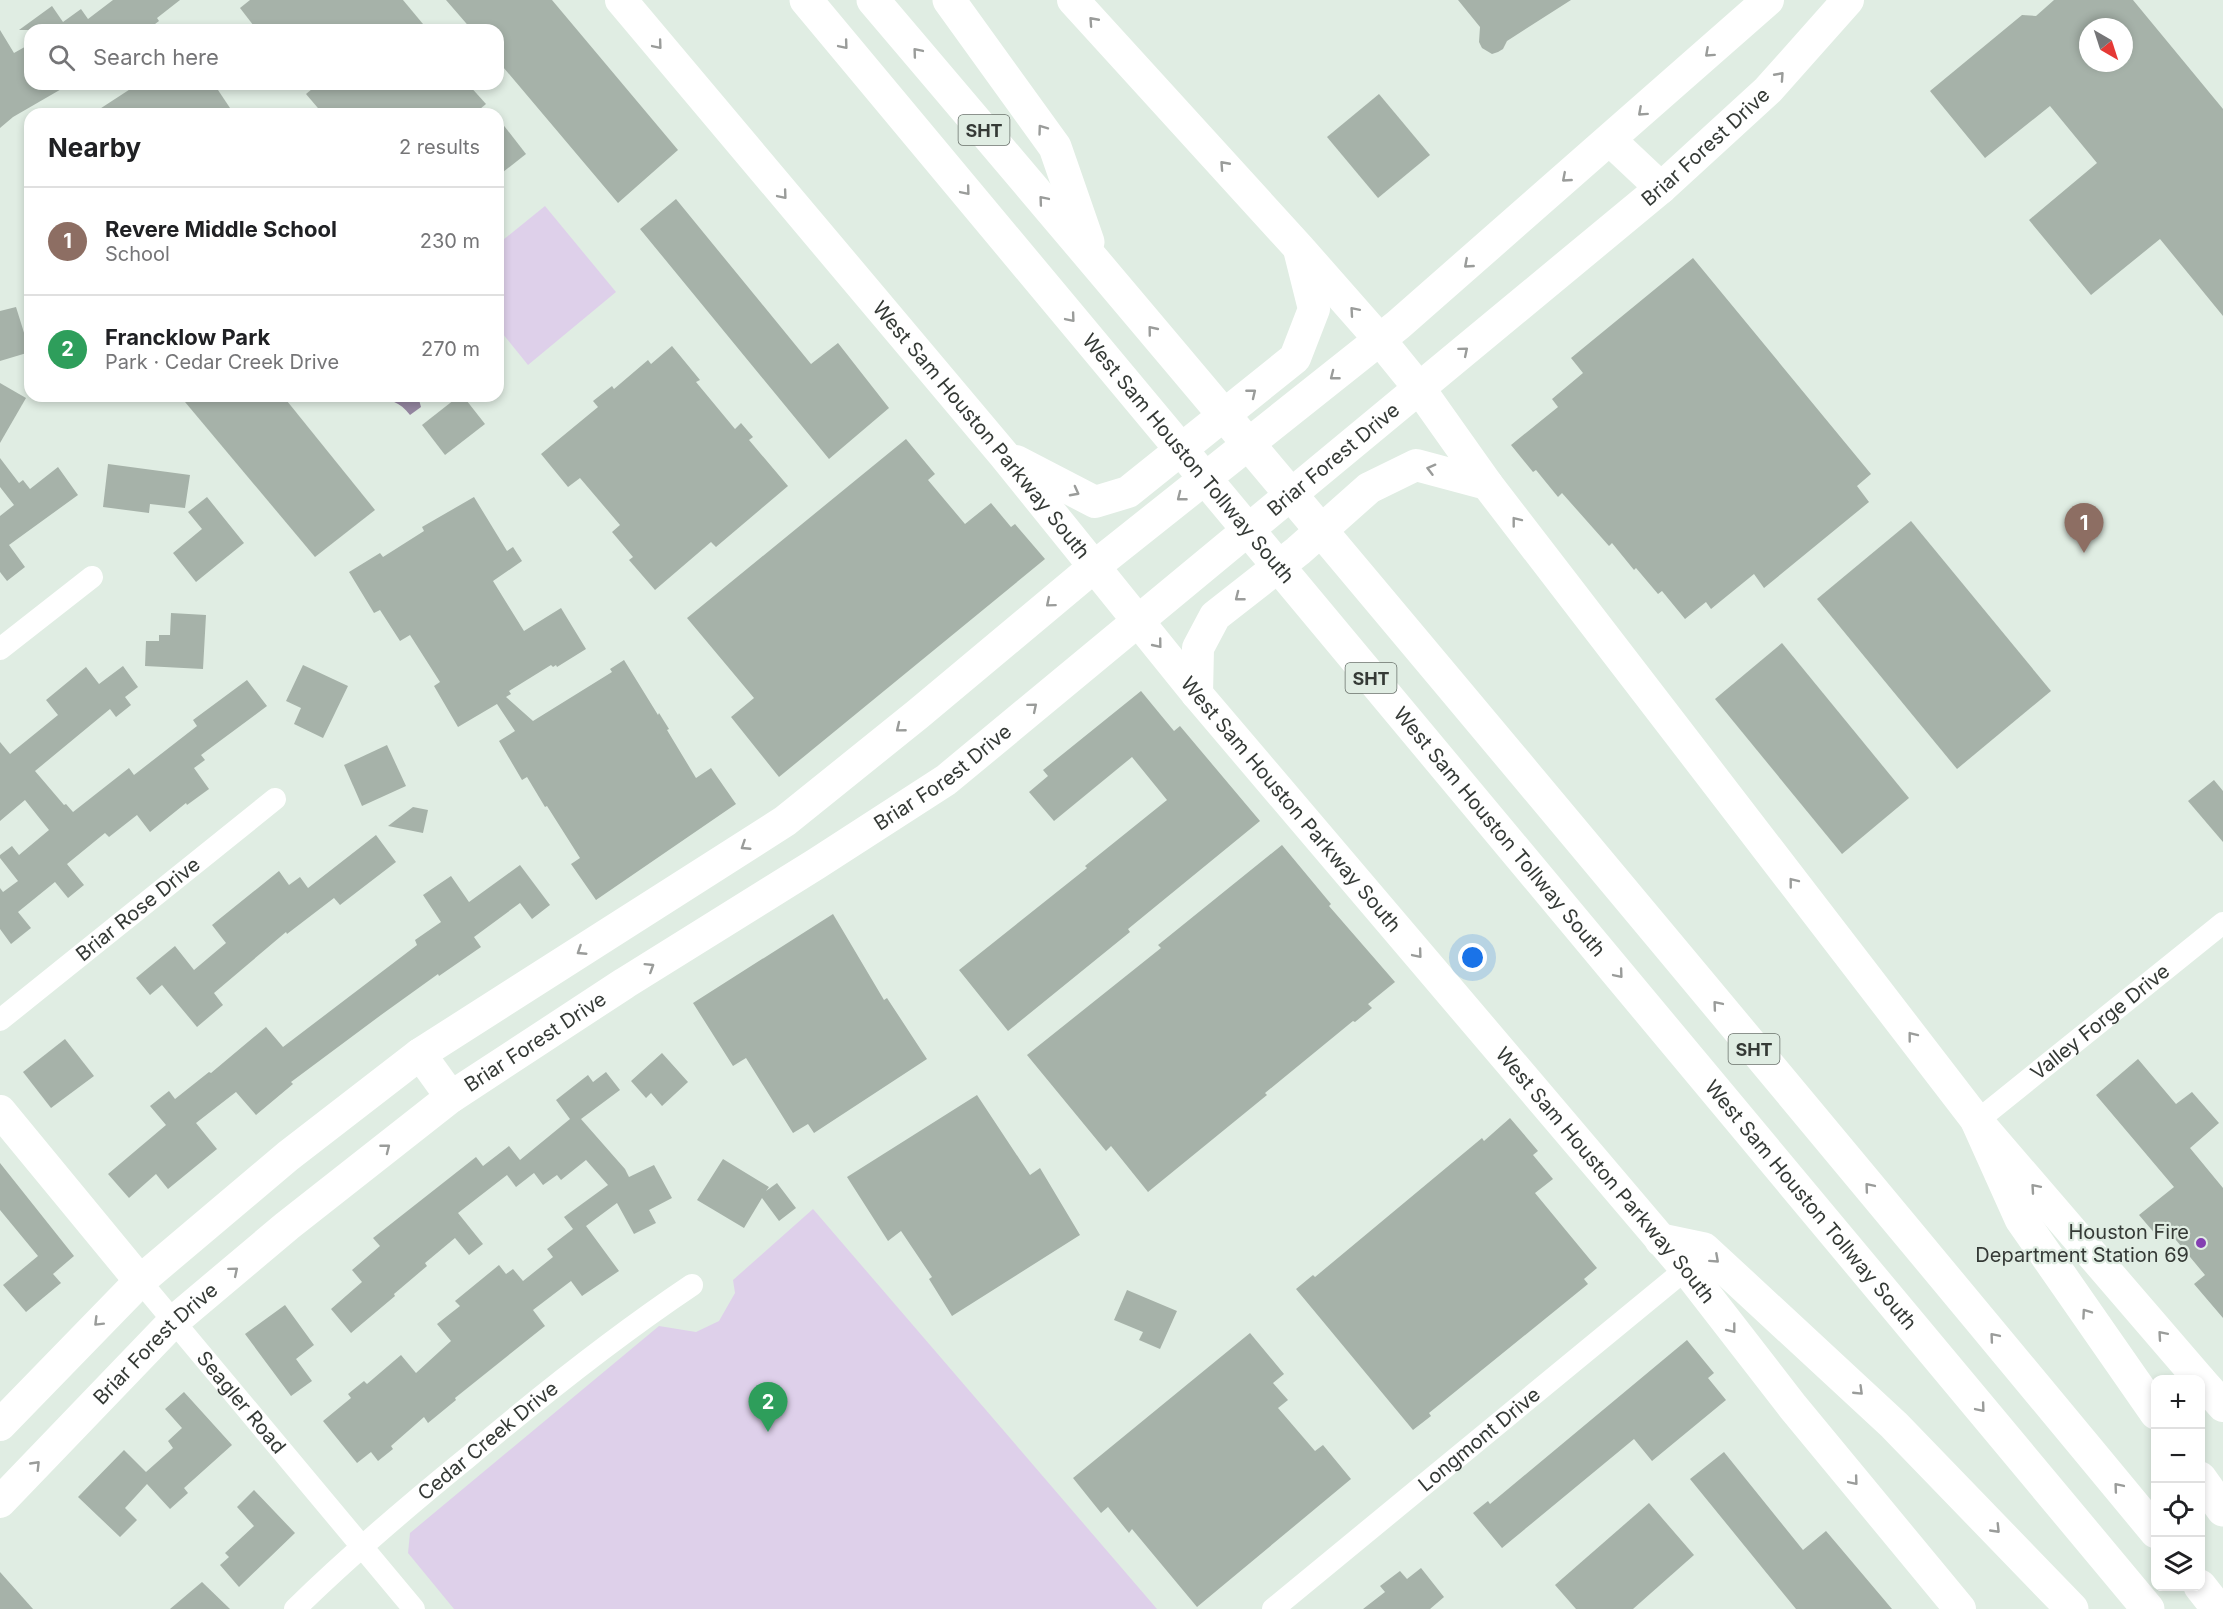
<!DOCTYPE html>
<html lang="en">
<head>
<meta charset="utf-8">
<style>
	:root { --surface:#fff; --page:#f2f2f2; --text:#202124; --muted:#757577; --line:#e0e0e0; --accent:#111827 }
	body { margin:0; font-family:Inter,sans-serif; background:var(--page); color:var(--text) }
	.controls { position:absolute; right:18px; bottom:18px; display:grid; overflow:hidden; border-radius:12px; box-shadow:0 3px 9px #0003 }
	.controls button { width:54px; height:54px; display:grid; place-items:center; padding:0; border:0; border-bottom:2px solid var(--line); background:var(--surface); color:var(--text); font:30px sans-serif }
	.compass { position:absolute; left:2079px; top:18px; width:54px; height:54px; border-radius:50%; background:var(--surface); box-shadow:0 3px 9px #0003; rotate:141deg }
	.you { position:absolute; left:1473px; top:958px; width:21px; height:21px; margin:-15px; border:4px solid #fff; border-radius:50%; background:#1a73e8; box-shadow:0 0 0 9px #1a73e833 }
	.badge { display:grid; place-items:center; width:39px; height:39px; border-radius:50%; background:var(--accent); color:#fff; font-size:20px; font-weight:700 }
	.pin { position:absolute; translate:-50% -50px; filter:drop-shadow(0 2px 3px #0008) }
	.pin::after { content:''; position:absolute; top:32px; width:21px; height:18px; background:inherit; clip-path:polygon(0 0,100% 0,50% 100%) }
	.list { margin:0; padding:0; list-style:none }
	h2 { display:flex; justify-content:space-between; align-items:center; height:78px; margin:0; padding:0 24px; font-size:26px }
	h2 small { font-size:20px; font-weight:400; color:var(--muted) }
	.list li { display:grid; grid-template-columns:39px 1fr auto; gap:18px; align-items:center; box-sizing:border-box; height:108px; padding:0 24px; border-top:2px solid var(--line) }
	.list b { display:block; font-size:22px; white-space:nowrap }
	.list p { margin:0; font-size:20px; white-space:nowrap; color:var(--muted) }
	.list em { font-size:20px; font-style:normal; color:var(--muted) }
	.icon { flex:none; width:33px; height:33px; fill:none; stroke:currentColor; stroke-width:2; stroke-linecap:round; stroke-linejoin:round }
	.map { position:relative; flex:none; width:2223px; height:1609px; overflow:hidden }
	.search { position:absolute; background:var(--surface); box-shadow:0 3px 9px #0003; left:24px; top:24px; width:480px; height:66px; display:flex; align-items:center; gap:15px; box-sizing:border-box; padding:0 21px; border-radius:18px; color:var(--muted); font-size:22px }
	.panel { position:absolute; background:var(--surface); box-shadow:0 3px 9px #0003; left:24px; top:108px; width:480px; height:294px; border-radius:18px }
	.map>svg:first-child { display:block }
	.green { fill:#ded0ea }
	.water { fill:#9587a1 }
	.building { fill:#a6b2a9; fill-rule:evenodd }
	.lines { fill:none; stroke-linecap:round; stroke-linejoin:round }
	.street { stroke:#fff; stroke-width:22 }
	.secondary { stroke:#fff; stroke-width:32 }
	.highway { stroke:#fff; stroke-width:33 }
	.oneway { stroke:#9a9c9a }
	.poi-dot { fill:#843fb2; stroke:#e0ede3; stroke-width:2 }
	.labels { text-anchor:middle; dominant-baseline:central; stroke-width:4.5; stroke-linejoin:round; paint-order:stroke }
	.shield { fill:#e0ede3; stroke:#68706a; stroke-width:1.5 }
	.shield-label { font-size:18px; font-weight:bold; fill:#353a36 }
	.street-label { font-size:20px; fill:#353a36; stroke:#e0ede3 }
	.poi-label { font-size:20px; fill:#353a36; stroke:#e0ede3; text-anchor:end }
</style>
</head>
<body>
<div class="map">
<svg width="2223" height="1609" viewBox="0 0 2223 1609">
	<rect width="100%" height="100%" fill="#e0ede3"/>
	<g class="green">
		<polygon points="545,206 616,292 528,365 498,328 498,244"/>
		<polygon points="813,1209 1157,1609 454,1609 408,1553 410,1533 659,1326 696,1332 719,1321 735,1293 733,1280"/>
	</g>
	<path class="water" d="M373,396H418L421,407L410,415C400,402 389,398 373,398Z"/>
	<g class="building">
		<polygon points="113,0 180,0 157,18 159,21 147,30 19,30 52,6 63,22 81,9 88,19"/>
		<polygon points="250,0 403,0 428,30 257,30 240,8"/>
		<polygon points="446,0 552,0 678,150 618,203 498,61 498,30 472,30"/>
		<polygon points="1458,0 1571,0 1507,41 1503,49 1498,52 1492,54 1482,48 1479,42 1480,27"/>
		<path d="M2054,0H2133L2223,109V316L2160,239L2091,295L2029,220L2097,163L2050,106L1985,158L1930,91L2022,15L2036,16ZM2088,27H2124V63H2088Z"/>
		<polygon points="0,30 14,53 30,44 30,84 70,84 13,117 0,128"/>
		<polygon points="138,84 214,84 234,114 92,114"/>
		<polygon points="318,84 468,84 486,104 474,114 323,114 306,94"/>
		<polygon points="1379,94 1430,155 1378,198 1327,137"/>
		<polygon points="498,118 526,154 498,176"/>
		<polygon points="676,199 811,364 838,343 889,408 829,459 640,229"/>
		<polygon points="1693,258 1871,474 1857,486 1869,502 1764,588 1754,574 1711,609 1706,602 1685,619 1662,591 1658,594 1636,568 1634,570 1612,543 1609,546 1562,493 1558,497 1536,470 1533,472 1511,445 1558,407 1552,399 1583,373 1571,358"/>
		<polygon points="16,307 30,352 0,361 0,311"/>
		<polygon points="672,346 700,380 696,382 735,429 741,423 753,437 749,440 788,486 716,547 711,542 655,590 629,560 633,557 612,532 620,525 580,478 568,487 541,454 598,407 593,401 612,386 614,389 648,360 651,364"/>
		<polygon points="0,383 26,398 0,443"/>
		<polygon points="180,396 283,396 375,510 315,557"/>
		<polygon points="459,396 463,396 485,424 445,455 422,425"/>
		<polygon points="906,439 935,474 928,480 965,524 991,503 1011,527 1015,524 1045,559 779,777 731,717 754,698 687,618"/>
		<polygon points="0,458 19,483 23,480 30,489 58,467 78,495 9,545 25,567 7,581 0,572 0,516 14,505 0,487"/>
		<polygon points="108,464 190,475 185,508 150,504 149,513 103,507"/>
		<polygon points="207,497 244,543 196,582 173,553 202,529 188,512"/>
		<polygon points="474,497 507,551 513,547 522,561 493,581 524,631 561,608 586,649 557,667 556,665 553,667 551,665 509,691 511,694 506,697 533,721 612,672 610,669 624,660 658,715 659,713 669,729 667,730 696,778 711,768 736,804 596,900 571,864 580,858 547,806 545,807 527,777 522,780 499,741 515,731 497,704 458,727 434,686 440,682 410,635 400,641 380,610 374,613 349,572 380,553 383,557 424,531 422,527"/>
		<polygon points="1911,521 2051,691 1957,769 1817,599"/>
		<polygon points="171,613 206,615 203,669 145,666 146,641 159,641 159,635 170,635"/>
		<polygon points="1782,643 1909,798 1842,854 1715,699"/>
		<polygon points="303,665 348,686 323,738 294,724 301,708 286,701"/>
		<polygon points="123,666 138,687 125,697 131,705 116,717 110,709 35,771 64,805 66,804 73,812 129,768 134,775 197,726 193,720 247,680 267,706 201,755 205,760 194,768 209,789 187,805 186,803 150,832 137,815 109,837 105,833 67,864 84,885 68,898 55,882 18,912 31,928 11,944 0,929 0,888 3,892 18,881 0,858 0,855 12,846 19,855 49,830 25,800 0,821 0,742 10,754 58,715 46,700 86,667 99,684"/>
		<polygon points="1141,691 1174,731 1180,726 1260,821 1128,929 1130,932 1008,1031 959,970 1087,868 1085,866 1167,800 1132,757 1054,821 1029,792 1048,776 1043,770"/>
		<polygon points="387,745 406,786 362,806 344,765"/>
		<polygon points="2214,780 2223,791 2223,842 2188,801"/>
		<polygon points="413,807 428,810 423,833 388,826"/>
		<polygon points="376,835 396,862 340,905 334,898 287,934 286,932 214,993 223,1005 197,1027 162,985 150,995 136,978 175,946 194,970 226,943 212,925 279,871 289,885 300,877 308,888"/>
		<polygon points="1282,845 1331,904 1329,906 1395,982 1368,1004 1372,1008 1355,1022 1353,1021 1265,1093 1267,1095 1148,1192 1111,1146 1106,1151 1027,1055 1161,948 1158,945"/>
		<polygon points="520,865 550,905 532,919 520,903 474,937 481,947 439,976 438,974 381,1015 291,1082 293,1084 256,1115 236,1092 196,1123 217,1149 168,1189 156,1174 129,1198 108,1174 166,1125 150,1106 169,1091 175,1099 209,1072 211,1073 266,1027 283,1047 417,945 415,940 441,922 423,895 451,876 469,902"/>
		<polygon points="833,914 884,1000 887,998 927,1059 814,1133 808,1124 793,1133 746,1058 733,1066 693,1003"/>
		<polygon points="65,1039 94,1076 51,1108 23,1072"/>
		<polygon points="662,1053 688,1082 662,1106 651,1093 646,1098 631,1081"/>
		<polygon points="2138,1059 2176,1104 2192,1092 2219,1123 2190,1148 2223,1188 2223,1318 2194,1284 2205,1275 2166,1228 2157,1236 2139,1215 2174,1187 2096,1095"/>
		<polygon points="606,1072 620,1090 581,1119 625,1169 629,1177 654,1165 672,1198 649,1210 656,1223 634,1234 617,1203 586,1226 619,1271 582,1296 571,1281 533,1310 545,1326 455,1398 456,1400 428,1423 424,1417 391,1446 393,1449 378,1461 371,1452 357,1463 323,1421 351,1398 348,1394 364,1381 367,1384 401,1355 416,1373 451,1341 437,1324 460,1306 455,1301 499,1265 506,1274 513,1269 523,1281 553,1257 547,1249 573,1229 564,1217 608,1185 586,1160 561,1180 557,1175 543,1185 534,1173 516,1187 507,1175 458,1213 483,1244 469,1255 455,1238 425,1263 427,1266 394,1294 395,1296 351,1333 331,1309 362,1282 352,1270 380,1246 373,1238 476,1157 483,1166 509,1146 520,1160 570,1119 556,1100 588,1075 593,1082"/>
		<polygon points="977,1095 1030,1175 1040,1168 1080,1235 952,1316 929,1279 932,1277 901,1231 888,1241 847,1177"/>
		<polygon points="1510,1118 1538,1151 1533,1155 1553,1179 1535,1193 1597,1268 1584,1279 1588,1284 1429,1413 1431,1416 1413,1430 1296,1289 1313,1275 1315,1277 1482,1138 1484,1141"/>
		<polygon points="723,1159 769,1187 766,1191 777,1183 796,1208 779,1221 762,1198 744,1228 697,1200"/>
		<polygon points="0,1163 74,1256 53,1274 61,1283 26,1312 3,1285 38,1256 0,1210"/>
		<polygon points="1127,1290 1177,1311 1160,1349 1139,1340 1143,1332 1114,1320"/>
		<polygon points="285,1305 314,1345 296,1359 312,1381 291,1396 245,1334"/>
		<polygon points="1250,1333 1284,1374 1273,1383 1288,1400 1278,1408 1315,1451 1323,1445 1351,1479 1197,1607 1132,1529 1129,1533 1108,1507 1101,1513 1073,1478"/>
		<polygon points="1687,1340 1714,1373 1708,1378 1726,1400 1652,1461 1634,1439 1502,1548 1473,1513 1488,1501 1490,1504"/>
		<polygon points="184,1392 232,1445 184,1488 188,1493 170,1509 147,1484 125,1508 137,1520 120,1537 78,1497 124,1450 146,1472 173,1448 168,1441 182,1428 165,1409"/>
		<polygon points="1724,1452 1803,1550 1826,1531 1892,1609 1796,1609 1690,1479"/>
		<polygon points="254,1490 295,1533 239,1587 220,1565 229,1557 225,1553 254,1526 237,1507"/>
		<polygon points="1649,1503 1694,1555 1633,1609 1576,1609 1555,1585"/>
		<polygon points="1421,1568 1444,1597 1430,1609 1363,1609 1385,1592 1380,1586 1400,1571 1407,1579"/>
		<polygon points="0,1572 33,1609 0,1609"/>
		<polygon points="202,1582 230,1609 170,1609"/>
	</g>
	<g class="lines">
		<g class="street">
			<polyline points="0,649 92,577"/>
			<path id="s1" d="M0,1020L275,799"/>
			<path id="s2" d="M1977,1121L2223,923"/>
			<path id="s3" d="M140,1281L414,1609"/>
			<path id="s4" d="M295,1609C350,1555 408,1506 467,1458C539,1397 613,1338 692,1285"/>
			<path id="s5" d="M1273,1609L1686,1269"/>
		</g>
		<g class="secondary">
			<path id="s6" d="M621,0L1004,455L1197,694L1686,1269L1793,1407L1960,1609"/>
			<polyline points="1073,0 1299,248 1380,340 1419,388 1487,484 1977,1121 2200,1380"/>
			<polyline points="1610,140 1661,188"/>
			<polyline points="1016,461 1095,502 1128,492 1295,358 1314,309 1300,253"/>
			<polyline points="1197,694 1198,648 1215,616 1298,551 1369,488 1416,465 1487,484"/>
			<polyline points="420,1054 451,1097"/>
			<polyline points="0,1111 140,1281"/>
			<polyline points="2200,1380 2223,1406"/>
			<polyline points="0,1425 140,1281 288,1156 420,1054 785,821 918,714 1095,566 1398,325 1768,0"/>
			<path id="s7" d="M0,1502L173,1322L287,1226L451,1097L625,983L816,864L946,780L1661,188L1768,90L1848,0"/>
		</g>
		<g class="highway">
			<path id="s8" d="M806,0L2148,1609"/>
			<path d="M873,0C1304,507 1731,1019 2156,1532"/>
			<polyline points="949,0 1055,147 1088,242"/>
			<polyline points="1977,1121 2021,1219 2156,1413"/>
			<polyline points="1661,1240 1704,1249 1894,1425 2072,1609"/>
			<polyline points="2200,1478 2223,1510"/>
			<polyline points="2200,1586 2218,1609"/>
		</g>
	</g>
	<defs><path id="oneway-chevron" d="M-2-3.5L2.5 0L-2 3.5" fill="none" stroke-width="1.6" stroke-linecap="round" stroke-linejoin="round" transform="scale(1.5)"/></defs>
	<g class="oneway">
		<use href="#oneway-chevron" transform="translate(1093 21) rotate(-132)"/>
		<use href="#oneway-chevron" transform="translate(658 45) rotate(50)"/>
		<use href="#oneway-chevron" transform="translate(844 45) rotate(50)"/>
		<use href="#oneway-chevron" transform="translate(917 52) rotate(-130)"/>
		<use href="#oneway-chevron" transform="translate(1709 53) rotate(138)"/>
		<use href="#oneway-chevron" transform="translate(1780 76) rotate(-48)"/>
		<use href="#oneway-chevron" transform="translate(1642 112) rotate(138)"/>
		<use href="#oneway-chevron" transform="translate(1042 129) rotate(-126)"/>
		<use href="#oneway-chevron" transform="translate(1224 165) rotate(-132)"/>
		<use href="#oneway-chevron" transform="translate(1566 178) rotate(139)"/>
		<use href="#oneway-chevron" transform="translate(966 191) rotate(50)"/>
		<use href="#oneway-chevron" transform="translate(783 195) rotate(50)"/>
		<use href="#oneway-chevron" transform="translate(1043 200) rotate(-130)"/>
		<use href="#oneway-chevron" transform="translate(1468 264) rotate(139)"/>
		<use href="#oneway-chevron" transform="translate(1354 311) rotate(-131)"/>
		<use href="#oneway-chevron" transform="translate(1071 318) rotate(50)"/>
		<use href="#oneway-chevron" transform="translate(1152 330) rotate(-129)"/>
		<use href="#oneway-chevron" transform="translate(1464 351) rotate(-40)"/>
		<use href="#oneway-chevron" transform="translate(1334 376) rotate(142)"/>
		<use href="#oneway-chevron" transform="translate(1252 393) rotate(-39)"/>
		<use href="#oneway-chevron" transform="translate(1431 469) rotate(-165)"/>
		<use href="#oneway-chevron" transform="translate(1075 492) rotate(28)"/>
		<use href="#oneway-chevron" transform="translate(1181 497) rotate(142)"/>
		<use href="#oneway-chevron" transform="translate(1516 521) rotate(-128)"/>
		<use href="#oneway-chevron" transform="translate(1239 597) rotate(142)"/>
		<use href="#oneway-chevron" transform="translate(1050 603) rotate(140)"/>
		<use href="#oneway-chevron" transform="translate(1158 644) rotate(51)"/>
		<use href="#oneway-chevron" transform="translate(1033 707) rotate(-40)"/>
		<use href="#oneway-chevron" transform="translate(900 728) rotate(141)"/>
		<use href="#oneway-chevron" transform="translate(745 846) rotate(147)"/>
		<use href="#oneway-chevron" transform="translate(1793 882) rotate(-128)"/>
		<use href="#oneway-chevron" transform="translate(581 951) rotate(147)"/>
		<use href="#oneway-chevron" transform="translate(1418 954) rotate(50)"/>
		<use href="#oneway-chevron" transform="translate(650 967) rotate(-32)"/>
		<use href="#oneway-chevron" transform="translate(1619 974) rotate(50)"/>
		<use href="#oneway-chevron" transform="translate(1717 1005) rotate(-130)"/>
		<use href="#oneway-chevron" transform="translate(1912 1036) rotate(-128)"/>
		<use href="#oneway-chevron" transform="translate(386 1148) rotate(-38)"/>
		<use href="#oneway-chevron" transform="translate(1869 1187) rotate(-130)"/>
		<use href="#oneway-chevron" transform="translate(2035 1188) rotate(-131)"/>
		<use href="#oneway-chevron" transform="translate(1715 1259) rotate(42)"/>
		<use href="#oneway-chevron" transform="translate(234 1271) rotate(-40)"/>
		<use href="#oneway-chevron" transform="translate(2086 1313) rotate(-125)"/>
		<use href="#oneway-chevron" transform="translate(98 1322) rotate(135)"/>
		<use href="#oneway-chevron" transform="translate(1732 1329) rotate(52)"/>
		<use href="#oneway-chevron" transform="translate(2162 1335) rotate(-131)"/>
		<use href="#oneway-chevron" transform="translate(1994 1337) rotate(-130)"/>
		<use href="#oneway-chevron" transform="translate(1859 1391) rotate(44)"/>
		<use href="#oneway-chevron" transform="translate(1981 1408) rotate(50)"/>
		<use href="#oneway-chevron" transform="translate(36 1465) rotate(-46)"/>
		<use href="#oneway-chevron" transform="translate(1854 1481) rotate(50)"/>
		<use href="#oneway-chevron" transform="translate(2118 1487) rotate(-130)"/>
		<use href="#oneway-chevron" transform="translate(1996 1529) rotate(46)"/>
	</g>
	<circle class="poi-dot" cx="2201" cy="1243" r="6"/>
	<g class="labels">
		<g class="shield">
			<rect x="958.5" y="115" width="51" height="30" rx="4.5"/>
			<rect x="1345.5" y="663" width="51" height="30" rx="4.5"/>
			<rect x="1728.5" y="1034" width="51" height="30" rx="4.5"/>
		</g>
		<g class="shield-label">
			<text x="984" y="130">SHT</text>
			<text x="1371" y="678">SHT</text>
			<text x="1754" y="1049">SHT</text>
		</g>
		<g class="street-label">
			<text stroke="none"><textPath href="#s7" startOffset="2184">Briar Forest Drive</textPath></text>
			<text stroke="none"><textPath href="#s6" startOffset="561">West Sam Houston Parkway South</textPath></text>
			<text stroke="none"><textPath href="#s8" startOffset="597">West Sam Houston Tollway South</textPath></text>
			<text stroke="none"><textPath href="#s7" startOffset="1698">Briar Forest Drive</textPath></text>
			<text stroke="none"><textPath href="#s7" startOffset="1194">Briar Forest Drive</textPath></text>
			<text stroke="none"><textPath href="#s6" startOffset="1047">West Sam Houston Parkway South</textPath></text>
			<text stroke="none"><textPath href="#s8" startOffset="1083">West Sam Houston Tollway South</textPath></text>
			<text stroke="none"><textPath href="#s1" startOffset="177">Briar Rose Drive</textPath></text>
			<text stroke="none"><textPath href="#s2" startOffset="158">Valley Forge Drive</textPath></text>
			<text stroke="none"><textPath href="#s7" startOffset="708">Briar Forest Drive</textPath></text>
			<text stroke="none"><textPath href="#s6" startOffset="1533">West Sam Houston Parkway South</textPath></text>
			<text stroke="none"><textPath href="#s8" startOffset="1569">West Sam Houston Tollway South</textPath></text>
			<text stroke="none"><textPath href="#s7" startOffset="222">Briar Forest Drive</textPath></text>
			<text stroke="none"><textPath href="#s3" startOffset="158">Seagler Road</textPath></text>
			<text stroke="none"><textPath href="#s5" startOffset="267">Longmont Drive</textPath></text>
			<text stroke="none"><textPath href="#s4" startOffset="256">Cedar Creek Drive</textPath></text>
		</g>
		<g class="poi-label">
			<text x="2189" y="1232">Houston Fire<tspan x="2189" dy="23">Department Station 69</tspan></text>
		</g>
	</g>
</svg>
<div class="controls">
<button>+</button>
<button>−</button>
<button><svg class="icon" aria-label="locate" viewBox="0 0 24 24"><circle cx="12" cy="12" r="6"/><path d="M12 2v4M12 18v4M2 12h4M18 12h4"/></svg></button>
<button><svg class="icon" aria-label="layers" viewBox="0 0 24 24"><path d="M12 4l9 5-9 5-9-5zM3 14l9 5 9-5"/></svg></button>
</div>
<svg class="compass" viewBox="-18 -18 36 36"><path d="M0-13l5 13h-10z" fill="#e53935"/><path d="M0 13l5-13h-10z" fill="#757577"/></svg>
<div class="you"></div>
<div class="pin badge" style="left:2084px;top:553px;background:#8d6e63">1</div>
<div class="pin badge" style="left:768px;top:1432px;background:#2e9e5b">2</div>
<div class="search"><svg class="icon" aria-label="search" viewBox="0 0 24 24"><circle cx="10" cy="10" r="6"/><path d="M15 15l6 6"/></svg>Search here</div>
<section class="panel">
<h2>Nearby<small>2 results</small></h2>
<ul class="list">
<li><span class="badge" style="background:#8d6e63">1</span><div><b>Revere Middle School</b><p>School</p></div><em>230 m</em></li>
<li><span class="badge" style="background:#2e9e5b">2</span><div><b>Francklow Park</b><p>Park · Cedar Creek Drive</p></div><em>270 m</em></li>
</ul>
</section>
</div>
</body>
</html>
